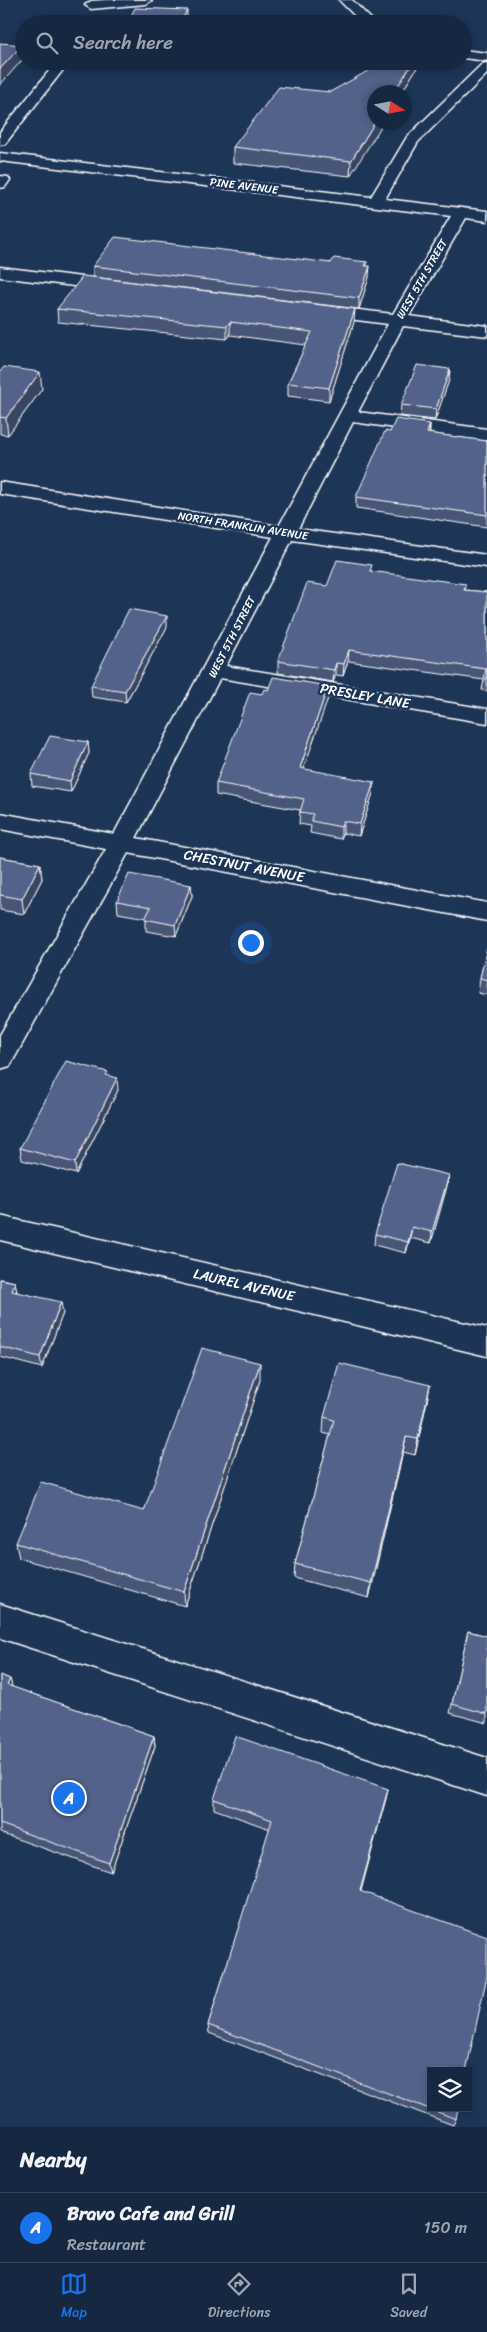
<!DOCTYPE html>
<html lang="en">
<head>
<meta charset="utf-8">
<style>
	:root { --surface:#162841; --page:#1f3048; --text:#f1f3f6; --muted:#9ea6b1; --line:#35445a; --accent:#1a73e8 }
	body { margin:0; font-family:Sriracha,sans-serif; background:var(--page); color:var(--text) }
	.controls { position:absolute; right:15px; bottom:15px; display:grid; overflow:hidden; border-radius:0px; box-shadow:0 2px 8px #0003 }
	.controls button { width:45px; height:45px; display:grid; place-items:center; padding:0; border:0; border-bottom:1px solid var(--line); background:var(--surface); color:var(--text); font:25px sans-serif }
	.compass { position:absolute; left:367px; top:85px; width:45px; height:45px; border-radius:50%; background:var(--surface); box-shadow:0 2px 8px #0003; rotate:101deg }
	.you { position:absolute; left:250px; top:942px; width:18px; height:18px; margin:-12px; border:4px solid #fff; border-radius:50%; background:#1a73e8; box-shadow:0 0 0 8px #1a73e833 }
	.badge { display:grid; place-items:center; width:32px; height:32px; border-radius:50%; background:var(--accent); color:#fff; font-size:16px; font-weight:700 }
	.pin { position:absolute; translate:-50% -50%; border:2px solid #fff; box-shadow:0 1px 5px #0006 }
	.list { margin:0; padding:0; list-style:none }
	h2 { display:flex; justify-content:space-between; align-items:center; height:65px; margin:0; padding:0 20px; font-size:21px }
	h2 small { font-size:16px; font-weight:400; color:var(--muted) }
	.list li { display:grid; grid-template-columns:32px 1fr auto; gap:15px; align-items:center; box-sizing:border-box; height:70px; padding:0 20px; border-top:1px solid var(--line) }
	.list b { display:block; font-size:19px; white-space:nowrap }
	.list p { margin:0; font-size:16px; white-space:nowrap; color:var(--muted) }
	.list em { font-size:16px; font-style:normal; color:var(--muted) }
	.icon { flex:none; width:28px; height:28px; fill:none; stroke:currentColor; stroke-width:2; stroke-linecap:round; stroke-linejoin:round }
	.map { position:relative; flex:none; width:487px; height:2127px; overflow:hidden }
	.search { position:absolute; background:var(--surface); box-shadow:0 2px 8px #0003; left:15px; right:15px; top:15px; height:55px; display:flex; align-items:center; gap:12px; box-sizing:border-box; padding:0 18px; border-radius:28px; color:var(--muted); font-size:19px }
	.sheet { height:135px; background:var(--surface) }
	nav { display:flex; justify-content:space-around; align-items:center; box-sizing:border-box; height:70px; border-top:1px solid var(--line); background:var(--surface); font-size:14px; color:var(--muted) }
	nav a { display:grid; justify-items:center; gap:2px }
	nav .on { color:var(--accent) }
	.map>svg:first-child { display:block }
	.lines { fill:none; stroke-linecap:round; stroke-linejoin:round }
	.minor-casing { stroke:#fff; stroke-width:3 }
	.minor { fill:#1d3557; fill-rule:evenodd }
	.wall { fill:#475477; stroke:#fff }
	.shaded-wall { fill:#394561; stroke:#fff }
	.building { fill:#52628a; stroke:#fff }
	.labels { text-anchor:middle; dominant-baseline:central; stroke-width:5; stroke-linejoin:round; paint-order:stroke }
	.far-street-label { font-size:11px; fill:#fff; stroke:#1d3557 }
	.street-label { font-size:14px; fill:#fff; stroke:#1d3557 }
</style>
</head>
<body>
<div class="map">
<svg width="487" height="2127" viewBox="0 0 487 2127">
	<rect width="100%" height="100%" fill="#1d3557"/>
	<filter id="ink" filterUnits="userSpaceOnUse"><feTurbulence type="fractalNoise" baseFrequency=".02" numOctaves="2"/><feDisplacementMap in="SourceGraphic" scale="10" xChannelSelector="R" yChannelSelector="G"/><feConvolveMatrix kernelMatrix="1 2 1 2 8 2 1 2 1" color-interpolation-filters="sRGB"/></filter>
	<g filter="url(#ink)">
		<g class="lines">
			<defs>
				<g id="minor">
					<polygon points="106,0 152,0 146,4 91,9 85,5 91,1"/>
					<polygon points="339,0 352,0 376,24 363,24"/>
					<polygon points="463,50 487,53 487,61 463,58"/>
					<polygon points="57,61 70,61 5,144 0,145 0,132"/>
					<polygon points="487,63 487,74 418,142 385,199 487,211 487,221 466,218 409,316 487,326 487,336 403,326 358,412 487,429 487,441 353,422 298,529 487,555 487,567 292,540 226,666 487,709 487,723 220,678 136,838 487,903 487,921 128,853 10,1066 0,1069 0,1035 106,849 0,829 0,813 114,834 273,537 0,494 0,482 279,526 388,324 317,315 311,314 309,310 311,306 317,305 393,314 451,216 0,161 0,153 371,197 407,137 482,64"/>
					<polygon points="0,176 8,177 10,180 5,187 0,188"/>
					<polygon points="0,267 115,281 121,283 123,286 121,289 115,291 0,277"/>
					<polygon points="0,1216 487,1328 487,1356 0,1240"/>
					<polygon points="0,1604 487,1758 487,1796 0,1638"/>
				</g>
			</defs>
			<use href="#minor" class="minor-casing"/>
			<use href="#minor" class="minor"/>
		</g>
		<g class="wall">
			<polygon points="421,61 402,92 374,92 350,176 233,163 233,147 330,92"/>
			<polygon points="367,262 367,266 369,277 359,309 93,277 93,266"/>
			<polygon points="57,309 354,322 329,401 288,396 288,383 306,345 230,335 227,339 58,322"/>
			<polygon points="450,369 449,380 435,420 400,416 401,405"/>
			<polygon points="0,372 42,389 8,435 0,434"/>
			<polygon points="430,424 430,434 487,441 487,527 356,508 356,497 390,432"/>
			<polygon points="371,571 465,590 487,592 487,691 482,690 484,680 348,661 343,676 336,675 333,682 278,673 278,661 327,586"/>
			<polygon points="167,627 126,702 92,697 91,686"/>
			<polygon points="328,686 328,698 303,769 373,793 359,836 343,833 341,839 310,833 311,826 299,824 300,810 216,795 216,783 262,694 268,690"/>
			<polygon points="88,742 89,753 71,792 32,786 31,774"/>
			<polygon points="0,857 40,864 42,879 24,914 0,910"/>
			<polygon points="191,885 192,896 176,936 146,931 146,918 118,913 117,901"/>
			<polygon points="487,948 487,995 478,993 480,978"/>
			<polygon points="108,1076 118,1090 76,1174 22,1160 20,1148"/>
			<polygon points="447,1186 431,1243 410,1238 406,1253 374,1245 375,1234"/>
			<polygon points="0,1279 15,1282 17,1292 63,1313 42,1368 0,1357"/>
			<polygon points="260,1380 185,1606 19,1558 16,1543 144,1511"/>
			<polygon points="430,1385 427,1401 415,1455 403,1452 369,1598 294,1578 295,1564 330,1435 323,1433 324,1417"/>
			<polygon points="468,1631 487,1636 487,1723 450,1713"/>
			<polygon points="0,1675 10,1679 12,1687 154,1736 155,1746 111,1872 0,1833"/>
			<polygon points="388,1789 361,1891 456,2119 453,2125 209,2033 208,2025 270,1829 214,1809 214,1799"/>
		</g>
		<g class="shaded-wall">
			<polygon points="187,10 187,24 180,24"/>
			<polygon points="22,45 23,59 0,85 0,69"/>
			<polygon points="414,61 421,61 402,92 394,92"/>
			<polygon points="375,122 384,122 350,176 351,161"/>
			<polygon points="370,266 369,277 359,309 359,298"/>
			<polygon points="355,309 354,322 329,401 329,388"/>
			<polygon points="230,322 230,335 227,339 227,326"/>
			<polygon points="450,369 449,380 435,420 436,409"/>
			<polygon points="40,372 42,389 8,435 6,418"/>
			<polygon points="430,424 429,435 427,433"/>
			<polygon points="167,616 167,627 126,702 125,691"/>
			<polygon points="349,650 348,661 343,676 344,664"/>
			<polygon points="336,663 336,675 333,682 334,670"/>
			<polygon points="328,686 328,698 300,780 300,768"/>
			<polygon points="88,742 89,753 71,792 70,781"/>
			<polygon points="374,782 373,793 359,836 360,824"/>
			<polygon points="343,821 343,833 341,839 341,827"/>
			<polygon points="40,864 42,879 24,914 22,899"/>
			<polygon points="191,885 192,896 176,936 175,925"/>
			<polygon points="117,1078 118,1090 76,1174 75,1163"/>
			<polygon points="449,1175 447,1186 431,1243 432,1232"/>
			<polygon points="412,1227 410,1238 406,1253 408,1242"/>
			<polygon points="15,1282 17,1293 12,1291"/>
			<polygon points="61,1302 63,1313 42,1368 40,1357"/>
			<polygon points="260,1363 260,1380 185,1606 184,1592"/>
			<polygon points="430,1385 427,1401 415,1455 418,1439"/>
			<polygon points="406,1437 403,1452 369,1598 371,1583"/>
			<polygon points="10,1679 13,1690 7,1685"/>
			<polygon points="154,1736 155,1746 111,1872 109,1863"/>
			<polygon points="388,1789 386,1799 358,1900 360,1891"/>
		</g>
		<g class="building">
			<polygon points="135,8 187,10 180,24 127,24"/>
			<polygon points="0,43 22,45 0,69"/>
			<polygon points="386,61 414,61 394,92 374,92 375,122 351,161 233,147 279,87 330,92"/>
			<polygon points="115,237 331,263 334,258 367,262 365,266 370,266 359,298 93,266"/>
			<polygon points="83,276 355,309 329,388 288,383 312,332 230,322 227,326 57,309"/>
			<polygon points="417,365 450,369 436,409 401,405"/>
			<polygon points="4,367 40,372 6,418 0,417 0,372"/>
			<polygon points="396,419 430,424 427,433 487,441 487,515 356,497 385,431 390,432"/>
			<polygon points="337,560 372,565 370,571 466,584 464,590 487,592 487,679 484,679 486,669 349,650 344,664 336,663 334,670 278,661 307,583 327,586"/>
			<polygon points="129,609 167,616 125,691 91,686"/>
			<polygon points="273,677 328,686 300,768 374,782 360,824 343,821 341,827 311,821 313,814 300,812 304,799 216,783 250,692 262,694 264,689 268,690"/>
			<polygon points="50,736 88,742 70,781 31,774"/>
			<polygon points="0,857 40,864 22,899 0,895"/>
			<polygon points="129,874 191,885 175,925 145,919 151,907 117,901"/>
			<polygon points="487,948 487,980 480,978"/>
			<polygon points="66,1061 108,1072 106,1075 117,1078 75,1163 20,1148"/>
			<polygon points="397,1163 449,1175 432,1232 412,1227 408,1242 375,1234"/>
			<polygon points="0,1279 15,1282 12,1291 61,1302 40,1357 0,1347"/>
			<polygon points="202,1348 260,1363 184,1592 16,1543 41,1482 144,1511"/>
			<polygon points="339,1363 430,1385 418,1439 406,1437 371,1583 295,1564 334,1420 324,1417"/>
			<polygon points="468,1631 487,1636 487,1714 452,1704"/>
			<polygon points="0,1675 10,1679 7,1685 154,1736 109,1863 0,1824"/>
			<polygon points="235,1736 388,1789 360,1891 487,1937 487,1976 466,2071 431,2071 431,2108 458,2108 456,2119 208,2025 272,1820 214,1799"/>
		</g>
	</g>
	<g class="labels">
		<g class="far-street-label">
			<text transform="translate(244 186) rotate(7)">PINE AVENUE</text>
			<text transform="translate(422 279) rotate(-60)">WEST 5TH STREET</text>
			<text transform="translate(243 526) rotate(9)">NORTH FRANKLIN AVENUE</text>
			<text transform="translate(232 637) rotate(-63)">WEST 5TH STREET</text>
		</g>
		<g class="street-label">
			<text transform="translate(365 696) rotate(10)">PRESLEY LANE</text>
			<text transform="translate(244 866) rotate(11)">CHESTNUT AVENUE</text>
			<text transform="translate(244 1285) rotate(13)">LAUREL AVENUE</text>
		</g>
	</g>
</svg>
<div class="controls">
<button><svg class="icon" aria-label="layers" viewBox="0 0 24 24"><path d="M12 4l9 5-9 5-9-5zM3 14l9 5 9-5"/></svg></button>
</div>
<svg class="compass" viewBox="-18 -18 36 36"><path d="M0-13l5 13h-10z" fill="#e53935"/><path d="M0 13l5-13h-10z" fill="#9ea6b1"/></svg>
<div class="you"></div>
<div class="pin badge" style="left:69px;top:1798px">A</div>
<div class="search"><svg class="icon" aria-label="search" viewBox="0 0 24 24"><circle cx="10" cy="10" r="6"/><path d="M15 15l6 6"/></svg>Search here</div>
</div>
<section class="sheet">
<h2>Nearby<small></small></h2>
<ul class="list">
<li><span class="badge">A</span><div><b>Bravo Cafe and Grill</b><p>Restaurant</p></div><em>150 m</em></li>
</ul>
</section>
<nav>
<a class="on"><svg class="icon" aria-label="map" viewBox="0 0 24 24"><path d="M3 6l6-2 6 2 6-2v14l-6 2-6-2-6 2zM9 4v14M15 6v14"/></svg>Map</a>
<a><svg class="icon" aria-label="directions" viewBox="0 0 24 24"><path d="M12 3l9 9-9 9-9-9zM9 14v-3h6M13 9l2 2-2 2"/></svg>Directions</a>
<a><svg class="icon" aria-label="saved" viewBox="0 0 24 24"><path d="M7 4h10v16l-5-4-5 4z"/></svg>Saved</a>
</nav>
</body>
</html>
